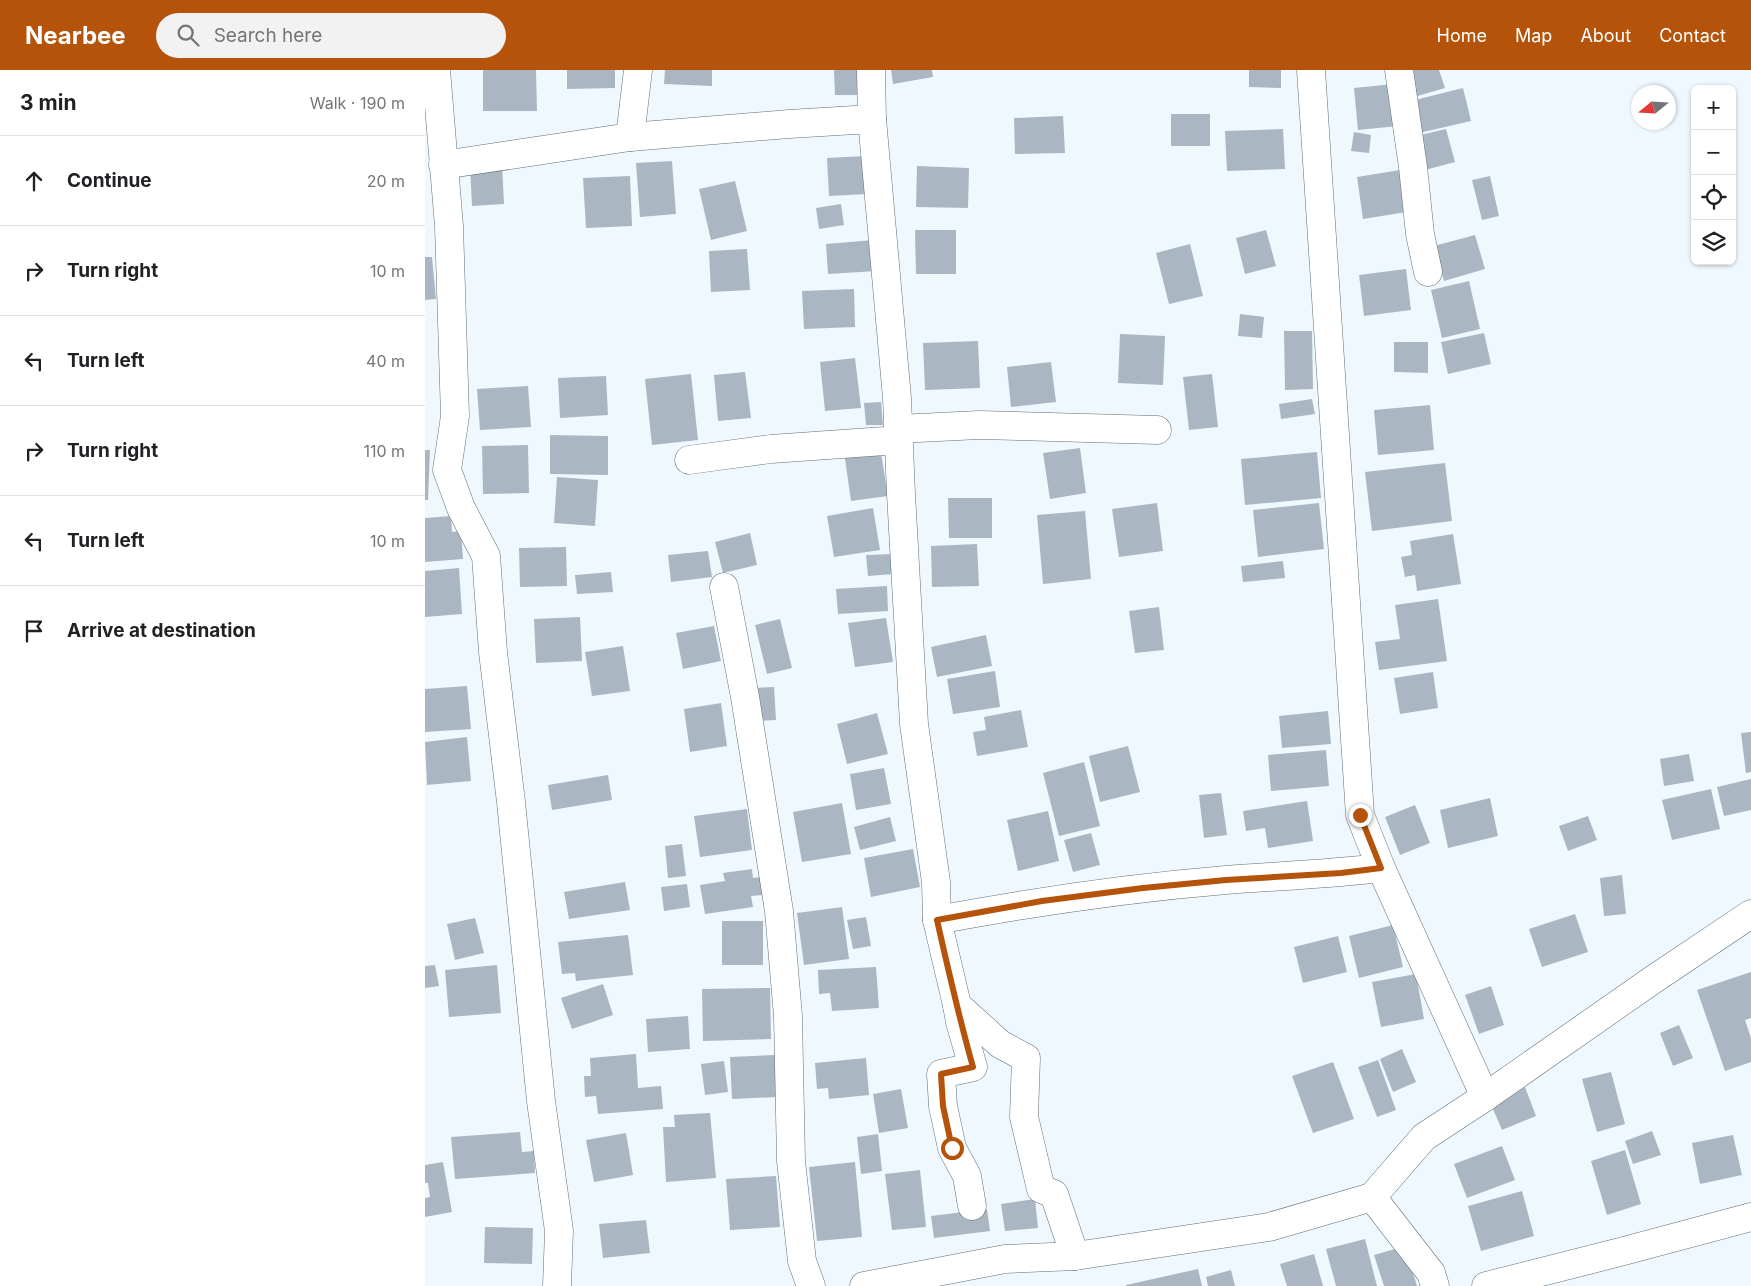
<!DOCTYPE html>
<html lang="en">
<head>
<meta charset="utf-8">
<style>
	:root { --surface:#fff; --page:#f2f2f2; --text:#202124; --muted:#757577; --line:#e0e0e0; --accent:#b45309 }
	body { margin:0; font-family:Inter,sans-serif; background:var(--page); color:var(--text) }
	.controls { position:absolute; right:15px; top:15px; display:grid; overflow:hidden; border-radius:8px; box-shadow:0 1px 4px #0004 }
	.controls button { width:45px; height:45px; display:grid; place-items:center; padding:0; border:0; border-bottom:1px solid var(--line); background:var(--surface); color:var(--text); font:25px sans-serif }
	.compass { position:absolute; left:1206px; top:15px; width:45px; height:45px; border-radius:50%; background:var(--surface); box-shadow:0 1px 4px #0004; rotate:252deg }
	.stop { position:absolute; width:15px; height:15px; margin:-11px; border:4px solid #b45309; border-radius:50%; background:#fff }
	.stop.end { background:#b45309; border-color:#fff; box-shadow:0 1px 5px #0008 }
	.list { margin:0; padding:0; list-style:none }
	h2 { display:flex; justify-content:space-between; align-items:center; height:65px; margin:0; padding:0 20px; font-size:21px }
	h2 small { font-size:16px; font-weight:400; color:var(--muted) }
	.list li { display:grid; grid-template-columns:32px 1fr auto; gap:15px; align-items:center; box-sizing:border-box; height:90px; padding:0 20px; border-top:1px solid var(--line) }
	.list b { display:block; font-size:19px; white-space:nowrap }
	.list em { font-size:16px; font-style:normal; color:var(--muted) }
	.icon { flex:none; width:28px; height:28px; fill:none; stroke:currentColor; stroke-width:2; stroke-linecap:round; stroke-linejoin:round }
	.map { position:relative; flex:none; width:1326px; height:1216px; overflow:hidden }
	header { display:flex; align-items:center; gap:30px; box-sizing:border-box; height:70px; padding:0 25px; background:var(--accent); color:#fff }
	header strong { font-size:24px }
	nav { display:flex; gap:28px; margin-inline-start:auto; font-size:18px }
	.search { width:350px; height:45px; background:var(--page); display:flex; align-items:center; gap:12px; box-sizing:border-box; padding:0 18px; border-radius:28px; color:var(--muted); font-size:19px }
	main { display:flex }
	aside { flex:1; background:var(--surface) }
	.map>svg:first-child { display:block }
	.building { fill:#aab7c2 }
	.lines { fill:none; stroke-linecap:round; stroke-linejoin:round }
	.minor-casing { stroke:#616e77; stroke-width:29 }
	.minor { stroke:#fff; stroke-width:28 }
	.route { stroke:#b45309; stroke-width:6 }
</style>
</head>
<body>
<header>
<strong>Nearbee</strong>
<div class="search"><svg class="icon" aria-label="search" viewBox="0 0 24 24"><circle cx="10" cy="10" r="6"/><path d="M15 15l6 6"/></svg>Search here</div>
<nav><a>Home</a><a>Map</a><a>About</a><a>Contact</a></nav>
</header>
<main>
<aside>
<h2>3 min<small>Walk · 190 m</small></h2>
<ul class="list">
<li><svg class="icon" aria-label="ahead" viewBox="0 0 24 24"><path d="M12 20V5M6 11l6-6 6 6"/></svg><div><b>Continue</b></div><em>20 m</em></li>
<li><svg class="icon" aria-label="right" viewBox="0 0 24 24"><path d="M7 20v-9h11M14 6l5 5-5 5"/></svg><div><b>Turn right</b></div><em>10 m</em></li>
<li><svg class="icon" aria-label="left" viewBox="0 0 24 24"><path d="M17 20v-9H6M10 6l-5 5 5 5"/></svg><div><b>Turn left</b></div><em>40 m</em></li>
<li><svg class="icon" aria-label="right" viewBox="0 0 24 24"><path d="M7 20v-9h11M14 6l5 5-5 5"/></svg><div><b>Turn right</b></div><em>110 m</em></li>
<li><svg class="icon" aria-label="left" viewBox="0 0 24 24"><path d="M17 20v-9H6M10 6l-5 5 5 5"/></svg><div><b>Turn left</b></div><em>10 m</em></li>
<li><svg class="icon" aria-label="arrive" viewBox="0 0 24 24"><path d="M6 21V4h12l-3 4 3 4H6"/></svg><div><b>Arrive at destination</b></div></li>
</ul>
</aside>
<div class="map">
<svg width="1326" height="1216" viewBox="0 0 1326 1216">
	<rect width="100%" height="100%" fill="#eff8fe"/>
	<g class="building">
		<polygon points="58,0 111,0 112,41 58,41"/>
		<polygon points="142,0 190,0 190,18 142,19"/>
		<polygon points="240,0 287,0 287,16 239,14"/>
		<polygon points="409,0 437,0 438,25 410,25"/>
		<polygon points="466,0 507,0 508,7 468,14"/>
		<polygon points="824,0 856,0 856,18 824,17"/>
		<polygon points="981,0 1014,0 1020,18 989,27"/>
		<polygon points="969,14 973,56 933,60 929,18"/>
		<polygon points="1038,18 1046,51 994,63 986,31"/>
		<rect x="746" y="44" width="39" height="32"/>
		<polygon points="638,46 640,83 590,84 589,48"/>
		<polygon points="858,59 860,99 802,101 800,61"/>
		<polygon points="1021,59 1030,92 1000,100 991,66"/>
		<polygon points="929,62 946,65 944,83 926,81"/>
		<polygon points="440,86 442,124 404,126 402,88"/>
		<polygon points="247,91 251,144 215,147 211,93"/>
		<polygon points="77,94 79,134 47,136 45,95"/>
		<polygon points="492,96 544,98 543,138 491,137"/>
		<polygon points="981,99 988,141 938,149 932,107"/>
		<polygon points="205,106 207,156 161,158 158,108"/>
		<polygon points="1065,106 1074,146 1057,150 1047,110"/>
		<polygon points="310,111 322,161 286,170 274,119"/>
		<polygon points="416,134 419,155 394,159 391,138"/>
		<polygon points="490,160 531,160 531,204 491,204"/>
		<polygon points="841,160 851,196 820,204 811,168"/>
		<polygon points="1050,165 1060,199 1019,211 1009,176"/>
		<polygon points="449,170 452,201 403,204 401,174"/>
		<polygon points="765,174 778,226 744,234 731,183"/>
		<polygon points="322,179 325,220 286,222 284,181"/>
		<polygon points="0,187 7,187 11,229 0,230"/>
		<polygon points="981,199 986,240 939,246 934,205"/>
		<polygon points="1044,211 1055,259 1017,268 1006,220"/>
		<polygon points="429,219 430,257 379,259 377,221"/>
		<polygon points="815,244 839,247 837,268 813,266"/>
		<polygon points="859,261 887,261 888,319 860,320"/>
		<polygon points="1059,263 1066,294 1023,304 1016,272"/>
		<polygon points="695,264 740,266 738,315 693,313"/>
		<polygon points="553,271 555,318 500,320 498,273"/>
		<polygon points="969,272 1003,272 1003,303 969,302"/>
		<polygon points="430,288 436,338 400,341 395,292"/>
		<polygon points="626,292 631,332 586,337 582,297"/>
		<polygon points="320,302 326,348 293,351 289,305"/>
		<polygon points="266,304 273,370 227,375 220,309"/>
		<polygon points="787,304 793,357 764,360 758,307"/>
		<polygon points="181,306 183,345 135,348 133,308"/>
		<polygon points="103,316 106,357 55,360 52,319"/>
		<polygon points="887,329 890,344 856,349 854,334"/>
		<polygon points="456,332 458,355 441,355 439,333"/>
		<polygon points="1005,335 1009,380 953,385 949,340"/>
		<polygon points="125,365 183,366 183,405 125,404"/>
		<polygon points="103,375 104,423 58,424 57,376"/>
		<polygon points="455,377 463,426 426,431 419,382"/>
		<polygon points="655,378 661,423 625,429 618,383"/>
		<polygon points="0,380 5,380 3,430 0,430"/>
		<polygon points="892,382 896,428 820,435 816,389"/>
		<polygon points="1020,393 1027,451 947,461 940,402"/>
		<polygon points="132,407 173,410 170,456 129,453"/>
		<polygon points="523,428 567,428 567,468 524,468"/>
		<polygon points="732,433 738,481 694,487 687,439"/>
		<polygon points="894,433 899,479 833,487 828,440"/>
		<polygon points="448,438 455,480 409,487 402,446"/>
		<polygon points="660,441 666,509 618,514 612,445"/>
		<polygon points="26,446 27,462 36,461 38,489 0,492 0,448"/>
		<polygon points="325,463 332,495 298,503 290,472"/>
		<polygon points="1028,464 1036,514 992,521 990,505 980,507 976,487 987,485 985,471"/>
		<polygon points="552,474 554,516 507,517 506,476"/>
		<polygon points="141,477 142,516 95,517 94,478"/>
		<polygon points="283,481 287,507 246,512 243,485"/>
		<polygon points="468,484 469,504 443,506 441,485"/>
		<polygon points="858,491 860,508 818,512 816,496"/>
		<polygon points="34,498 37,544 0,547 0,501"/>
		<polygon points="186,502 188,522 152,524 150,505"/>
		<polygon points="462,516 463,541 413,544 411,519"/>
		<polygon points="1013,529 1022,591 954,600 950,572 975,569 970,535"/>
		<polygon points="734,537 739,580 710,583 704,541"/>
		<polygon points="155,547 157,591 111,593 109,549"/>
		<polygon points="461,548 468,592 430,597 423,553"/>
		<polygon points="355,549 367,598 342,604 330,555"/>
		<polygon points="289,556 296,591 258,599 251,563"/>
		<polygon points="561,565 567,596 512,607 506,577"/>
		<polygon points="198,576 205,621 167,626 160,582"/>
		<polygon points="570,601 575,637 528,644 522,609"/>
		<polygon points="1008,602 1013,638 975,644 969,608"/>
		<polygon points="42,616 46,659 0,662 0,619"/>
		<polygon points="349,617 351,650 330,651 328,618"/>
		<polygon points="296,633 302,676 265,682 259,639"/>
		<polygon points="596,640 603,677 552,686 548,662 561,660 559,647"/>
		<polygon points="903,641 906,674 857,678 854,646"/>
		<polygon points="452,643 463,684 422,694 412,654"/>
		<polygon points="1326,662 1326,702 1321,703 1316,663"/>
		<polygon points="42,667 46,711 2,715 0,672"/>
		<polygon points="703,676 715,722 675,732 664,686"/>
		<polygon points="901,680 904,716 846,721 843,685"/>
		<polygon points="1264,684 1269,711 1239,716 1235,689"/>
		<polygon points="659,692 675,756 634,766 618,703"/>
		<polygon points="459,698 466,734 431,740 425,704"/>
		<polygon points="183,705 187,730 127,740 123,715"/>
		<polygon points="1326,709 1326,740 1299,746 1292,717"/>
		<polygon points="1286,719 1295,759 1247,770 1237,730"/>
		<polygon points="796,723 802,765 779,768 774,725"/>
		<polygon points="1065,728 1073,766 1023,778 1015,740"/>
		<polygon points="882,731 888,771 843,778 840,758 821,761 818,741"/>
		<polygon points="417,733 426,784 377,792 368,742"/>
		<polygon points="990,735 1005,773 975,785 960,747"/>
		<polygon points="322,739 327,780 275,787 269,746"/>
		<polygon points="623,741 634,791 593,801 582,750"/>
		<polygon points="1163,746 1172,770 1143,781 1134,756"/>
		<polygon points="465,747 471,771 435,780 429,757"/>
		<polygon points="666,763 675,795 648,802 639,770"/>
		<polygon points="257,774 261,806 243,808 240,776"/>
		<polygon points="488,779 495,817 446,827 439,788"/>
		<polygon points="327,799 328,808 335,807 338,825 326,826 328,837 280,844 275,815 300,811 298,803"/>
		<polygon points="1197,805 1201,844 1179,846 1175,808"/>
		<polygon points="200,812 205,840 144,849 139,822"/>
		<polygon points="262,814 265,837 239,841 236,817"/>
		<polygon points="417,837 424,889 379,895 372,843"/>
		<polygon points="1150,844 1163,882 1117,897 1104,859"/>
		<polygon points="441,847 446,876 428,879 422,850"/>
		<polygon points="50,848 59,883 30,890 22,854"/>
		<rect x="297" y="851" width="41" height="44"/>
		<polygon points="968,855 978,897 934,908 924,866"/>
		<polygon points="203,865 208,905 151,911 150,903 137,904 133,872"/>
		<polygon points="913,866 922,902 878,913 869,877"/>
		<polygon points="10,895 14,916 0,918 0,896"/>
		<polygon points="72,895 76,943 24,947 20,900"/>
		<polygon points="451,897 454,938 407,941 405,923 394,924 393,900"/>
		<polygon points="1326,902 1326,948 1320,950 1326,968 1326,992 1300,1001 1272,920"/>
		<polygon points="991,904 999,949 956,957 947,912"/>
		<polygon points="178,914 188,945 147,959 136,928"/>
		<polygon points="1066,916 1079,955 1054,964 1040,925"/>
		<polygon points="345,918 346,969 278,971 277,919"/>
		<polygon points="263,946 265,979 223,982 221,949"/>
		<polygon points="1254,955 1268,988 1248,996 1235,963"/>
		<polygon points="977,979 991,1012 968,1022 955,989"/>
		<polygon points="211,984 213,1018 236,1016 238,1039 173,1044 171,1026 160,1027 159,1006 166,1006 165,988"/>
		<polygon points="350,985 351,1027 307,1029 305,987"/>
		<polygon points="441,988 444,1025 404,1029 403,1018 392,1019 390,993"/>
		<polygon points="953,990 971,1040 952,1047 933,997"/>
		<polygon points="299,991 303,1022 280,1025 276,994"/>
		<polygon points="908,992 929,1049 888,1063 867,1006"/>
		<polygon points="1186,1002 1200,1054 1172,1062 1157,1009"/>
		<polygon points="1100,1017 1111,1046 1077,1060 1065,1032"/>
		<polygon points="476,1019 483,1058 454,1063 448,1024"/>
		<polygon points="285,1043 291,1108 241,1112 238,1057 250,1057 249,1045"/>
		<polygon points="1227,1061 1236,1085 1208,1094 1200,1071"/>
		<polygon points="95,1062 97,1082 109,1081 110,1103 30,1109 26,1067"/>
		<polygon points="201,1063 208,1105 169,1112 161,1070"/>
		<polygon points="453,1064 457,1101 436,1104 432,1067"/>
		<polygon points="1308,1065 1317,1105 1275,1114 1267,1073"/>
		<polygon points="1077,1076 1090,1110 1042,1128 1029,1094"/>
		<polygon points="1200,1080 1216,1134 1182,1145 1166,1091"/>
		<polygon points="18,1092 27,1142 0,1147 0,1128 5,1127 3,1113 0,1113 0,1095"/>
		<polygon points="430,1092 437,1167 392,1171 384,1097"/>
		<polygon points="495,1100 501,1157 467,1160 460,1104"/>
		<polygon points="351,1106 355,1157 305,1160 301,1109"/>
		<polygon points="1097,1121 1109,1166 1056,1181 1043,1136"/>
		<polygon points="610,1129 613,1158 580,1161 576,1134"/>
		<polygon points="562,1139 565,1161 509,1168 506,1146"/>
		<polygon points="221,1150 225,1183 178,1188 174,1154"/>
		<polygon points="60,1157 108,1158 107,1194 59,1193"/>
		<polygon points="940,1169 952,1216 911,1216 901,1179"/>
		<polygon points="980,1176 992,1216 959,1216 949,1185"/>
		<polygon points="889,1184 898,1216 862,1216 855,1194"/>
		<polygon points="773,1199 777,1216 701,1216 701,1215"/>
		<polygon points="806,1200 810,1216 783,1216 781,1207"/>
	</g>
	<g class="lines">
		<defs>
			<g id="minor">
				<polyline points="11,0 24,156 30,346 22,400 36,438 61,486 68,582 86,732 116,1031 134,1161 132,1216"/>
				<polyline points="446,0 447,49"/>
				<polyline points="886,0 935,745 956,798 1060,1027"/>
				<polyline points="974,0 988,97 995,164 1003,202"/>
				<polyline points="205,67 213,0"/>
				<polyline points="18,95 205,67 364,54 447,49 472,328 476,424 489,654 511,812 512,850 532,935 535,952 548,997 516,1004 518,1036 527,1078 542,1106 547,1136"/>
				<polyline points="473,359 554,355 732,360"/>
				<polyline points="264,390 346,379 474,370"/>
				<polyline points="299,517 320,627 354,841 363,946 366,1091 377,1191 386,1216"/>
				<path d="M512,850C608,832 704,818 801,810C853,806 905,804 956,798"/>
				<polyline points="532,935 575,974 601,988 599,1047 616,1119 629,1124 650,1186"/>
				<polyline points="947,1127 1006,1203 1010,1216"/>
				<polyline points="439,1216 580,1189 650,1186 844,1157 947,1127 999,1067 1060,1027 1229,909 1326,844"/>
				<polyline points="1061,1216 1195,1182 1326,1147"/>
			</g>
		</defs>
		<use href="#minor" class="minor-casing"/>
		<use href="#minor" class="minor"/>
	</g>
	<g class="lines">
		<path class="route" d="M527,1078L518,1036L516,1004L548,997C534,948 523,899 512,850L617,831L718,818L801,810L916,803L956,798L935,745"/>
	</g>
</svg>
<div class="controls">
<button>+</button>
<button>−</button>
<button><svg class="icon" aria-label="locate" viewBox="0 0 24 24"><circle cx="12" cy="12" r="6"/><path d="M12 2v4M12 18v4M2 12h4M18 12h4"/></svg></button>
<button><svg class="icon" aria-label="layers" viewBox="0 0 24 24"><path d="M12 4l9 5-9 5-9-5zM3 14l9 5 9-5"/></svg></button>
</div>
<svg class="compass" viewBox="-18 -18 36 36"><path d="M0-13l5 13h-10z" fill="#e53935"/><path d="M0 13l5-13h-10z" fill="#757577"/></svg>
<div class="stop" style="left:527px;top:1078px"></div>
<div class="stop end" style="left:935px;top:745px"></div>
</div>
</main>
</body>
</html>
